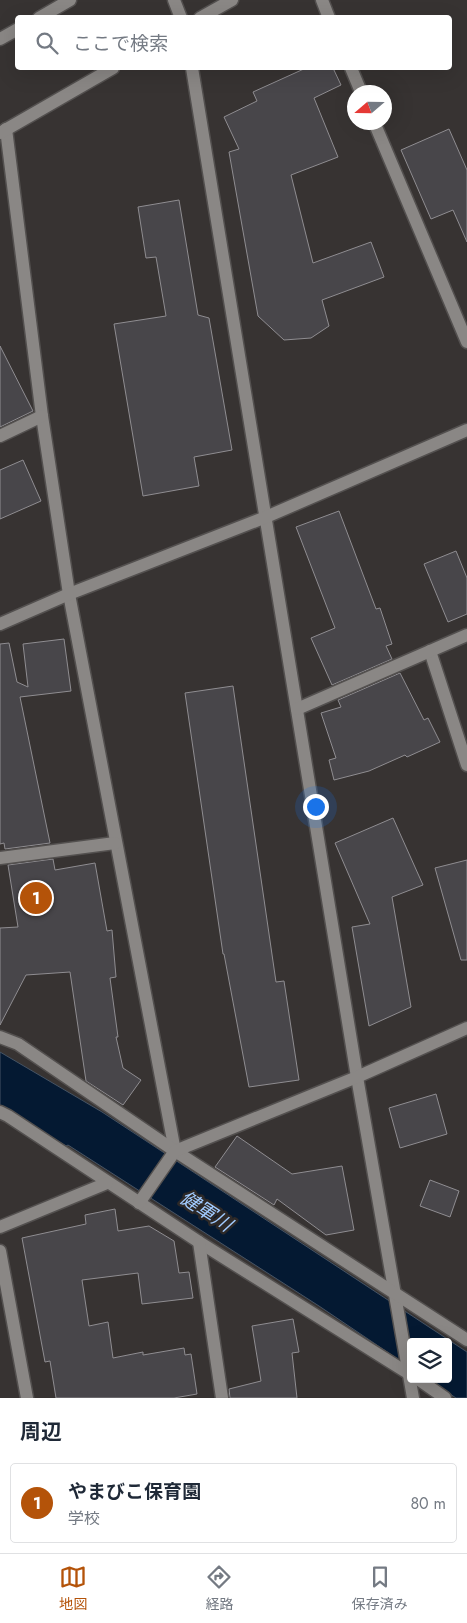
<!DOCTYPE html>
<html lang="ja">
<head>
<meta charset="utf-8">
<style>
	:root { --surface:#fff; --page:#f2f2f3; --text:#1f2937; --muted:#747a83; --line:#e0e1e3; --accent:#b45309 }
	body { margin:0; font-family:Jost,"Noto Sans JP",sans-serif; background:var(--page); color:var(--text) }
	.controls { position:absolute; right:15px; bottom:15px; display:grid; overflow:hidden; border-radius:5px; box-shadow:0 5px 20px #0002 }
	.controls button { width:45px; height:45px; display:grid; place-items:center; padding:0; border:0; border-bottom:1px solid var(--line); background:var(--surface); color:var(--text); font:25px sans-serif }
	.compass { position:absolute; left:347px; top:85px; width:45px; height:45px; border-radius:50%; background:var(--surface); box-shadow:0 5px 20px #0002; rotate:250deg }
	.you { position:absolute; left:315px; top:806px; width:18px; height:18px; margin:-12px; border:4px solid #fff; border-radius:50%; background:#1a73e8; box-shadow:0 0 0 8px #1a73e833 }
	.badge { display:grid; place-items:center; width:32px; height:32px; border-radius:50%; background:var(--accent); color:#fff; font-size:16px; font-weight:700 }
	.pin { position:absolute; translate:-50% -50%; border:2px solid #fff; box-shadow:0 1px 5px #0006 }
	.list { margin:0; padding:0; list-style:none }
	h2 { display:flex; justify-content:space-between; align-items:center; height:65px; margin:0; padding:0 20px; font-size:21px }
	h2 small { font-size:16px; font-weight:400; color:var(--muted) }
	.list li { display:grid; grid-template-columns:32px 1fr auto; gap:15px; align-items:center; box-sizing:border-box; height:80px; margin:0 10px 10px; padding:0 10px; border:1px solid var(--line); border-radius:5px }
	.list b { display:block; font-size:19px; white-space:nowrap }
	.list p { margin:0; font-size:16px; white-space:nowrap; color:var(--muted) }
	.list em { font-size:16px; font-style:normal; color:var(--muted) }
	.icon { flex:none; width:28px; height:28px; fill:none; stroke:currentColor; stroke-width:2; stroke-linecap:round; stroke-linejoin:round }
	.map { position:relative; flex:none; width:467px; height:1398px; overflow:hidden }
	.search { position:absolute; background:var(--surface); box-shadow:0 5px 20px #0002; left:15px; right:15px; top:15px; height:55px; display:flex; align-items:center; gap:12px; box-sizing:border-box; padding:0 18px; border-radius:5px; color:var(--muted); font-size:19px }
	.sheet { height:155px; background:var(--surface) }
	nav { display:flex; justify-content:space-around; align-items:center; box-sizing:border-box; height:70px; border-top:1px solid var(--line); background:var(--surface); font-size:14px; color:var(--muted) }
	nav a { display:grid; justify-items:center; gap:2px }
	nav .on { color:var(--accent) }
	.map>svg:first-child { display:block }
	.water { fill:#041932; stroke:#455364 }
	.building { fill:#48464a; stroke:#8f8d91 }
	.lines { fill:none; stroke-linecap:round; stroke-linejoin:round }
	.minor-casing { stroke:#53504f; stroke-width:15 }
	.minor { stroke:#8a8785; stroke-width:12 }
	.labels { text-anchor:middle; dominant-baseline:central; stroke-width:5; stroke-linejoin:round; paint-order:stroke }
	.water-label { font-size:19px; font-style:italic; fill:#a1cbff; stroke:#2d2928 }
</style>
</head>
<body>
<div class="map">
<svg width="467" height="1398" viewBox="0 0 467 1398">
	<rect width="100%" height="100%" fill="#373332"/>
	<polygon class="water" points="0,1052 102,1112 467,1352 467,1398 456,1398 428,1379 448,1379 448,1342 411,1342 411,1368 319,1306 68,1145 66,1146 0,1106"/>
	<g class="building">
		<polygon points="306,68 333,68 341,85 314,98 338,157 291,175 313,263 371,242 384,277 322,300 329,326 311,338 284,340 258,316 229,152 239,149 224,117 257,101 253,92"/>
		<polygon points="449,129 467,170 467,242 453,210 431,219 401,150"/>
		<polygon points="179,200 198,315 209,318 232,450 194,457 199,486 143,496 114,324 166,316 156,257 146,258 138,207"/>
		<polygon points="0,346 33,411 0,427"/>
		<polygon points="23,460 41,501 0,519 0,470"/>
		<polygon points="339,511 376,609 380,608 392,644 386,646 392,659 332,685 311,638 335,628 296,527"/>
		<polygon points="456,551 467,578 467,614 448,622 424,564"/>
		<polygon points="64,639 71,691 20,697 50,843 5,849 4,843 0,844 0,644 9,643 17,682 28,687 23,644"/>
		<polygon points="400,673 424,720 428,718 440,742 407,757 405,755 369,771 334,780 329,760 336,758 321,713 341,707 338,700"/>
		<polygon points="233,686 276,982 284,981 299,1080 249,1087 224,954 223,954 185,693"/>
		<polygon points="393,818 423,885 392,897 411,1007 369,1026 352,927 370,924 335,843"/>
		<polygon points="53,859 55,870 95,863 107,931 112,930 116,977 110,978 118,1037 116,1037 123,1068 141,1080 123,1105 86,1081 70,972 26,975 0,1025 0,928 18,927 8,865"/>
		<polygon points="467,860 467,960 461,960 435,868"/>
		<polygon points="436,1094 447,1134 400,1148 389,1108"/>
		<polygon points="237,1136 292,1174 342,1166 354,1230 326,1235 277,1199 274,1205 215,1167"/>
		<polygon points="430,1180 459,1191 450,1217 420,1206"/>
		<polygon points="115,1209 118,1231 149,1226 174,1241 179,1273 189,1272 193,1298 142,1304 138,1273 82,1280 89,1326 108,1322 113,1358 143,1352 143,1355 184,1348 185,1355 191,1354 197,1394 174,1398 56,1398 50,1361 45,1362 22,1238 86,1224 85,1215"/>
		<polygon points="293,1319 299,1352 292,1353 297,1398 230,1398 229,1389 261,1381 252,1326"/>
	</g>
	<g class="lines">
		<defs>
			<g id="minor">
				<polyline points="174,0 181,18"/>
				<polyline points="322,0 329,18"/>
				<polyline points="39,18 70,0"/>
				<polyline points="200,18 232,0"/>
				<polyline points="0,39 18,29"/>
				<polyline points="192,68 357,1077 413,1398"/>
				<polyline points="351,68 361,92"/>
				<polyline points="374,122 467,342"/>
				<polyline points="6,129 42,416 69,594 175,1151"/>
				<polyline points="0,133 113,68"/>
				<polyline points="0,436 42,416"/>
				<polyline points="0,624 69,594 266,517 467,430"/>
				<polyline points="430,651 467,765"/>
				<polyline points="297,709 467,635"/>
				<polyline points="0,858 115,843"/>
				<polyline points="0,1037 18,1044 175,1151 467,1340"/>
				<polyline points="0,1112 8,1116 199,1242 411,1375"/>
				<polyline points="139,1203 175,1151 357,1077 467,1028"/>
				<polyline points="0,1227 107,1183"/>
				<polyline points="199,1242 222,1398"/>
				<polyline points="0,1251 27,1398"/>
				<polyline points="418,1379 445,1398"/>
			</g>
		</defs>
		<use href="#minor" class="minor-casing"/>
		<use href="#minor" class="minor"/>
	</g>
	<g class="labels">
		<g class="water-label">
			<text transform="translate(206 1211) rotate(33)">健軍川</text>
		</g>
	</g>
</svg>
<div class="controls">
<button><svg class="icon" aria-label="layers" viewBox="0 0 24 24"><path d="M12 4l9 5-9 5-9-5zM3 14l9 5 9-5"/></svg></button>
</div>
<svg class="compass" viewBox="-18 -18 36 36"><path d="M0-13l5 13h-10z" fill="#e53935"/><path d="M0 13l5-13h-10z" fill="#747a83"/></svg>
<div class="you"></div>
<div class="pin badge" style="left:36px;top:898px">1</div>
<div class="search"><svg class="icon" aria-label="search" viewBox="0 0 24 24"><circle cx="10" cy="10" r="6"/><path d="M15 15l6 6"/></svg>ここで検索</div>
</div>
<section class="sheet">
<h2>周辺<small></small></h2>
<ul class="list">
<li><span class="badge">1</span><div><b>やまびこ保育園</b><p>学校</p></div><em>80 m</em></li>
</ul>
</section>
<nav>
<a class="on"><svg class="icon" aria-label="map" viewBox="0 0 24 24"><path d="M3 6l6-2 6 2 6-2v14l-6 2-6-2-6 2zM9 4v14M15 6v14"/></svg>地図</a>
<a><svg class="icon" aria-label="directions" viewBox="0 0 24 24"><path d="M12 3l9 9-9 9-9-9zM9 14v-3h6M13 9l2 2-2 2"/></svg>経路</a>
<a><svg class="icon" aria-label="saved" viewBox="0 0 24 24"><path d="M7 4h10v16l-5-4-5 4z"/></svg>保存済み</a>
</nav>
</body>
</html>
